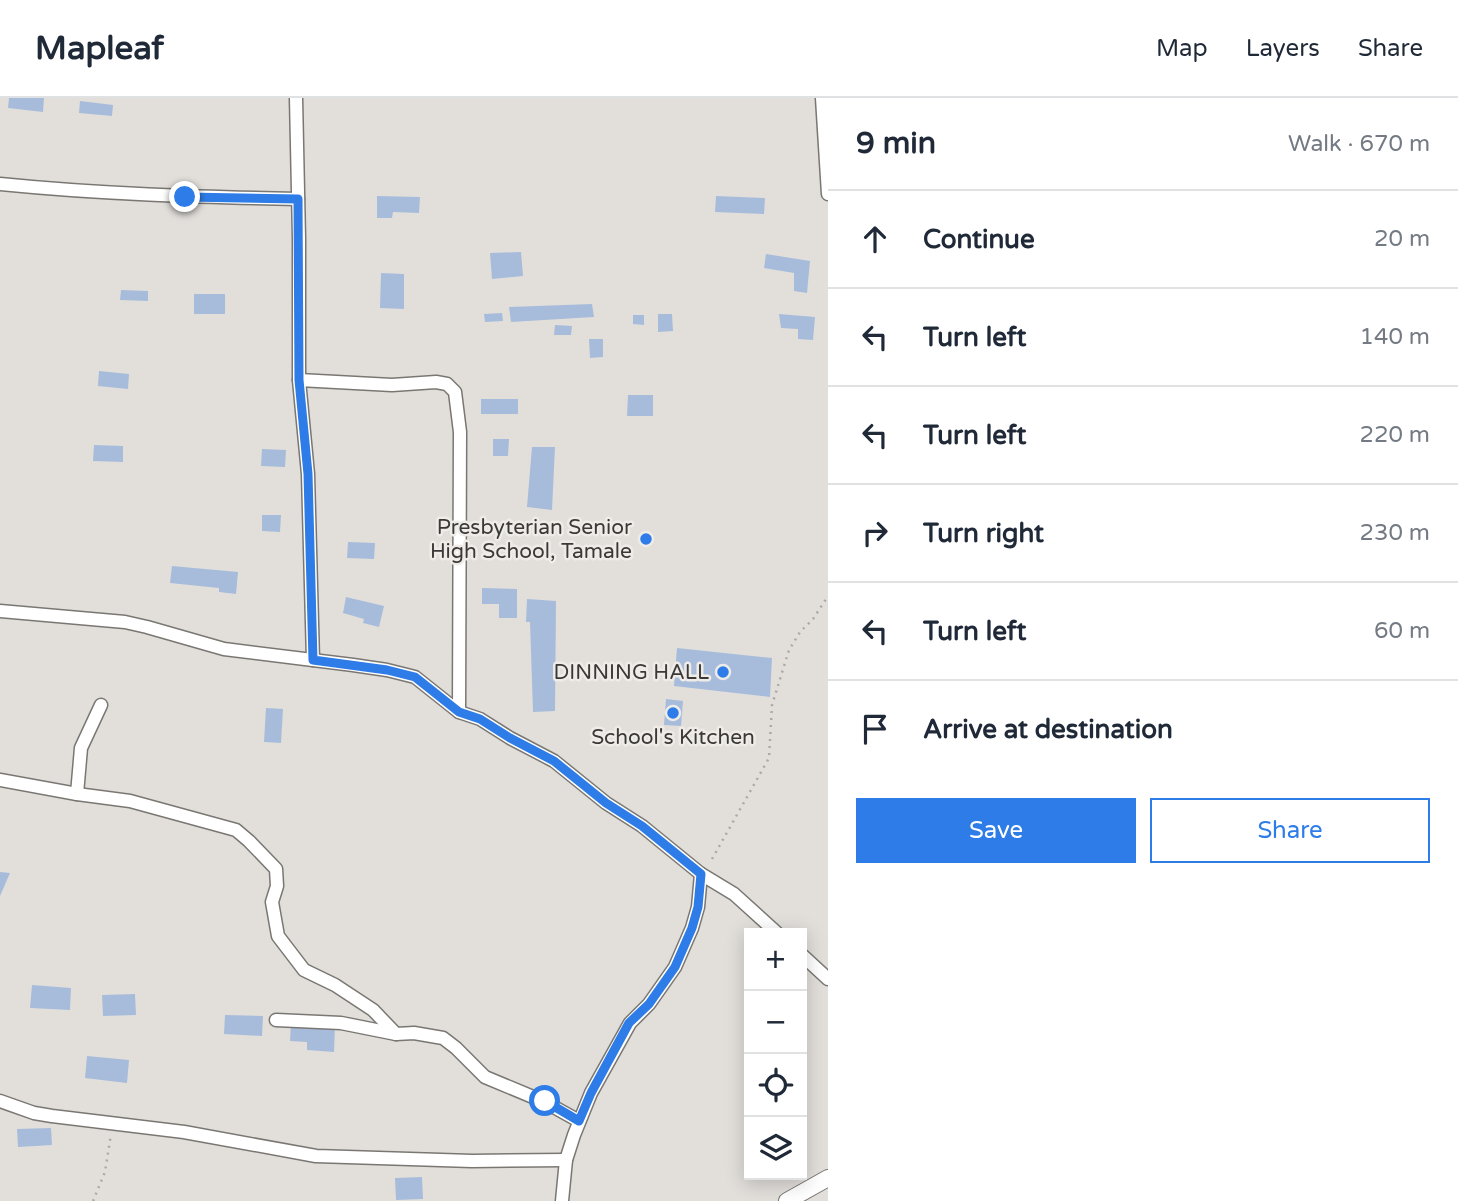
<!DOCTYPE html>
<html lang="en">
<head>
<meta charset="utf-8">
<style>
	:root { --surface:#fff; --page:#f6f6f7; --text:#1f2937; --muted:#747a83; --line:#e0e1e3; --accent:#2d7ce8 }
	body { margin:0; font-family:"Varela Round",sans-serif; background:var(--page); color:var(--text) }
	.controls { position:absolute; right:21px; bottom:21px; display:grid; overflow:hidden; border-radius:0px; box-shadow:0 4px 18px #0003 }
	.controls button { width:63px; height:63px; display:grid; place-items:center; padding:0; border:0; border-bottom:2px solid var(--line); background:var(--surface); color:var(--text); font:35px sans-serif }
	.stop { position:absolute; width:21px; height:21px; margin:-16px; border:5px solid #2d7ce8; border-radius:50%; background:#fff }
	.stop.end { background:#2d7ce8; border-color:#fff; box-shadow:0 2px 7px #0008 }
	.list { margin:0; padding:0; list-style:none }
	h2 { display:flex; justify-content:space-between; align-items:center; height:91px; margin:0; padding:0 28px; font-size:30px }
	h2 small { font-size:23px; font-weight:400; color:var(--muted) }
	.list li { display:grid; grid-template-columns:46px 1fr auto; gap:21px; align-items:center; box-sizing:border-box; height:98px; padding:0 28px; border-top:2px solid var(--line) }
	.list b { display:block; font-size:26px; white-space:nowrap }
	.list em { font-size:23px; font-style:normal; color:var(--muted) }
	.actions { display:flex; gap:14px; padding:21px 28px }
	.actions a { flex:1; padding:16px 0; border:2px solid var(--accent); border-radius:0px; text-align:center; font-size:24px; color:var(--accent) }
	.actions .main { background:var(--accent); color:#fff }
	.icon { flex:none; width:38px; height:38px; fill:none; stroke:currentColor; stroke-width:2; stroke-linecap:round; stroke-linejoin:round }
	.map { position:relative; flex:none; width:828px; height:1103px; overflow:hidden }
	header { display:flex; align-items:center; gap:42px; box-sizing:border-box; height:98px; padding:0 35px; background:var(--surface); border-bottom:2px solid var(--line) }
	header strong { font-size:33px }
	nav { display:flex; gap:38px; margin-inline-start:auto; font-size:24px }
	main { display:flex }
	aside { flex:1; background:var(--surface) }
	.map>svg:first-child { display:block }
	.building { fill:#a7bcdb }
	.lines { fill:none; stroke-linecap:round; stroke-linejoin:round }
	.street-casing { stroke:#7a7773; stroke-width:15 }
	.secondary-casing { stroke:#7a7773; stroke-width:18 }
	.path { stroke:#aca9a6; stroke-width:2.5; stroke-dasharray:2 5; stroke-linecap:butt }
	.street { stroke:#fff; stroke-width:12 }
	.secondary { stroke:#fff; stroke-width:16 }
	.route { stroke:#2d7ce8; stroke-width:9 }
	.poi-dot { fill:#2d7ce8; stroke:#efece8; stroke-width:2.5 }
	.labels { text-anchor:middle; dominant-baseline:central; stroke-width:5; stroke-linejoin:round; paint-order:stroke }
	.poi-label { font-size:21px; fill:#3b3938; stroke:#efece8; text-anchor:end }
</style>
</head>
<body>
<header>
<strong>Mapleaf</strong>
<nav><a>Map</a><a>Layers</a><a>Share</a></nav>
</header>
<main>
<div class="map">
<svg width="828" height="1103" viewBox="0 0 828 1103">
	<rect width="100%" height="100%" fill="#e2dfdb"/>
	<g class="building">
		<polygon points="9,0 44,0 43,14 8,10"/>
		<polygon points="80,3 113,7 112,18 79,15"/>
		<polygon points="377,98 420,99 419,115 393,114 392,120 377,120"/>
		<polygon points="716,98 765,100 764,116 715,114"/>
		<polygon points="521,154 523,178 492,181 490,155"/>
		<polygon points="766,156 810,163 807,195 794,193 794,175 764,170"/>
		<polygon points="381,175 404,176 404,211 380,210"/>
		<polygon points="121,192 148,193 148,203 120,202"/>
		<rect x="194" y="196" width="31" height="20"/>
		<polygon points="592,206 594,219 511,224 509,209"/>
		<polygon points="502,215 503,223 485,224 484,216"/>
		<polygon points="658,216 672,216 673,233 658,234"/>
		<polygon points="779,216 815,219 813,242 798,241 798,231 781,230"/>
		<polygon points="633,217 644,217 644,227 633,226"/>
		<polygon points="555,227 572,228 571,237 554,237"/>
		<polygon points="589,241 603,241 603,259 590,260"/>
		<polygon points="99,273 129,276 128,291 98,288"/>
		<polygon points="628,297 653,297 653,318 627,318"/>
		<rect x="481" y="301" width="37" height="15"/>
		<polygon points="493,341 509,341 508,358 493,358"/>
		<polygon points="94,347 123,348 123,364 93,363"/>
		<polygon points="532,349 555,349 552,412 527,409"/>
		<polygon points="262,351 286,352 285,369 261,368"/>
		<polygon points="262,417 281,417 280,434 262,433"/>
		<polygon points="348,444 375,445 374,461 347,460"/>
		<polygon points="172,468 238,474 236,496 219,494 219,490 170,485"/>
		<polygon points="482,490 517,491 517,520 499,520 499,506 482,506"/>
		<polygon points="346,499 384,508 379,529 363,525 364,521 343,515"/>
		<polygon points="527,501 556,503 555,613 533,614 530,524 526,524"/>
		<polygon points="677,550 772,560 770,599 674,588"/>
		<polygon points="666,601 683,603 681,628 664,627"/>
		<polygon points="266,610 283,611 281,645 264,644"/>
		<polygon points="0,774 10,775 0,798"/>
		<polygon points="32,887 71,890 70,912 30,910"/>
		<polygon points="135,896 136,917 103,918 102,897"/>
		<polygon points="225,917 263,918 262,938 224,936"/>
		<polygon points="291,925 335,927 334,954 307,952 307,944 290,943"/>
		<polygon points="87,958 129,962 127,985 85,980"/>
		<polygon points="51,1030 52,1047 18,1049 17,1031"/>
		<polygon points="422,1079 423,1101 396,1102 395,1080"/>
	</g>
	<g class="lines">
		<defs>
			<g id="street">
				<polyline points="296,0 299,140 299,282 308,376 313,562"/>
				<polyline points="822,0 828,96"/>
				<path d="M0,86C99,96 198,99 298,101"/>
				<polyline points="299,282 392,287 436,284 447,286 455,294 460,334 459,614"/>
				<polyline points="0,513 125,524 147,529 224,551 353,567 387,572 415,579 459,614 480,621 510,640 554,663 606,705 642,728 701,776 734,796 777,835"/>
				<polyline points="0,682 77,696 81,650 101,607"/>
				<polyline points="77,696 130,703 236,732 249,743 276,771 277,788 272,804 278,838 304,872 335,887 373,912 396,936"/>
				<polyline points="802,857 828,881"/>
				<polyline points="276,922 341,925 396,936 414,935 443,940 456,950 485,979 545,1004 579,1023"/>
				<polyline points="0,1003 34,1015 52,1018 184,1034 316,1058 472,1063 566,1062"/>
				<polyline points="562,1103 566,1062 574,1037 591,995 630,925 649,906 675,869 692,830 698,809 701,776"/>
			</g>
			<polyline id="secondary" points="787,1103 828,1080"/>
		</defs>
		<use href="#street" class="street-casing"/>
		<use href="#secondary" class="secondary-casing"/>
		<g class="path">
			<polyline points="712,761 769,660 772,607 789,552 800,534 813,521 828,498"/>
			<polyline points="93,1103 105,1074 111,1036"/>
		</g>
		<use href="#street" class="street"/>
		<use href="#secondary" class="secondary"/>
	</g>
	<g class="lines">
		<polyline class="route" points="185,99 298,101 299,282 308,376 313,562 387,572 415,579 459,614 480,621 510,640 554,663 606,705 642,728 701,776 698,809 692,830 675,869 649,906 629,925 591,995 579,1023 545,1003"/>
	</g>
	<g class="poi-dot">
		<circle cx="646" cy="441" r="7"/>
		<circle cx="723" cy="574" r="7"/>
		<circle cx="673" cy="615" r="7"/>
	</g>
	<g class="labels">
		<g class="poi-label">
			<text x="632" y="429">Presbyterian Senior<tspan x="632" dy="24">High School, Tamale</tspan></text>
			<text x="709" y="574">DINNING HALL</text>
			<text x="673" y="639" text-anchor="middle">School's Kitchen</text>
		</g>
	</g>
</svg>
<div class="controls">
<button>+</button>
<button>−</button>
<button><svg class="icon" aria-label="locate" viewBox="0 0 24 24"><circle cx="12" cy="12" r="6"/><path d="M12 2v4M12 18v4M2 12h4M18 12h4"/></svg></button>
<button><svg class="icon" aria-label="layers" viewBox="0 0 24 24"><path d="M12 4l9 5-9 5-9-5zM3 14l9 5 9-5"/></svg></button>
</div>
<div class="stop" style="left:545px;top:1003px"></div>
<div class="stop end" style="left:185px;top:99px"></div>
</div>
<aside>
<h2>9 min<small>Walk · 670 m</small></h2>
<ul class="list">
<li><svg class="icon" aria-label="ahead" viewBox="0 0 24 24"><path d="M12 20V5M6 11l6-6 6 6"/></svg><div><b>Continue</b></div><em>20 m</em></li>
<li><svg class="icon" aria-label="left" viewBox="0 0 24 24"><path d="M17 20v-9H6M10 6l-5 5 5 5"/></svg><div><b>Turn left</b></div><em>140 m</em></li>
<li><svg class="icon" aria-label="left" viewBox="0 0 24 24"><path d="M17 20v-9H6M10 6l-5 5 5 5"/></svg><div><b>Turn left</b></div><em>220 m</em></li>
<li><svg class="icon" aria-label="right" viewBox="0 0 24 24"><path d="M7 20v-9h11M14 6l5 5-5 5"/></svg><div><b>Turn right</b></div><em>230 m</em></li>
<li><svg class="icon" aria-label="left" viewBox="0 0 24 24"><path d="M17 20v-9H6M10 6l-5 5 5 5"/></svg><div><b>Turn left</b></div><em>60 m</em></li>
<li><svg class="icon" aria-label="arrive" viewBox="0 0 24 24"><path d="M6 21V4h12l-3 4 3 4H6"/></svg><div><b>Arrive at destination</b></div></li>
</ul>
<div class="actions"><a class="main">Save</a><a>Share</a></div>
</aside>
</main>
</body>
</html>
